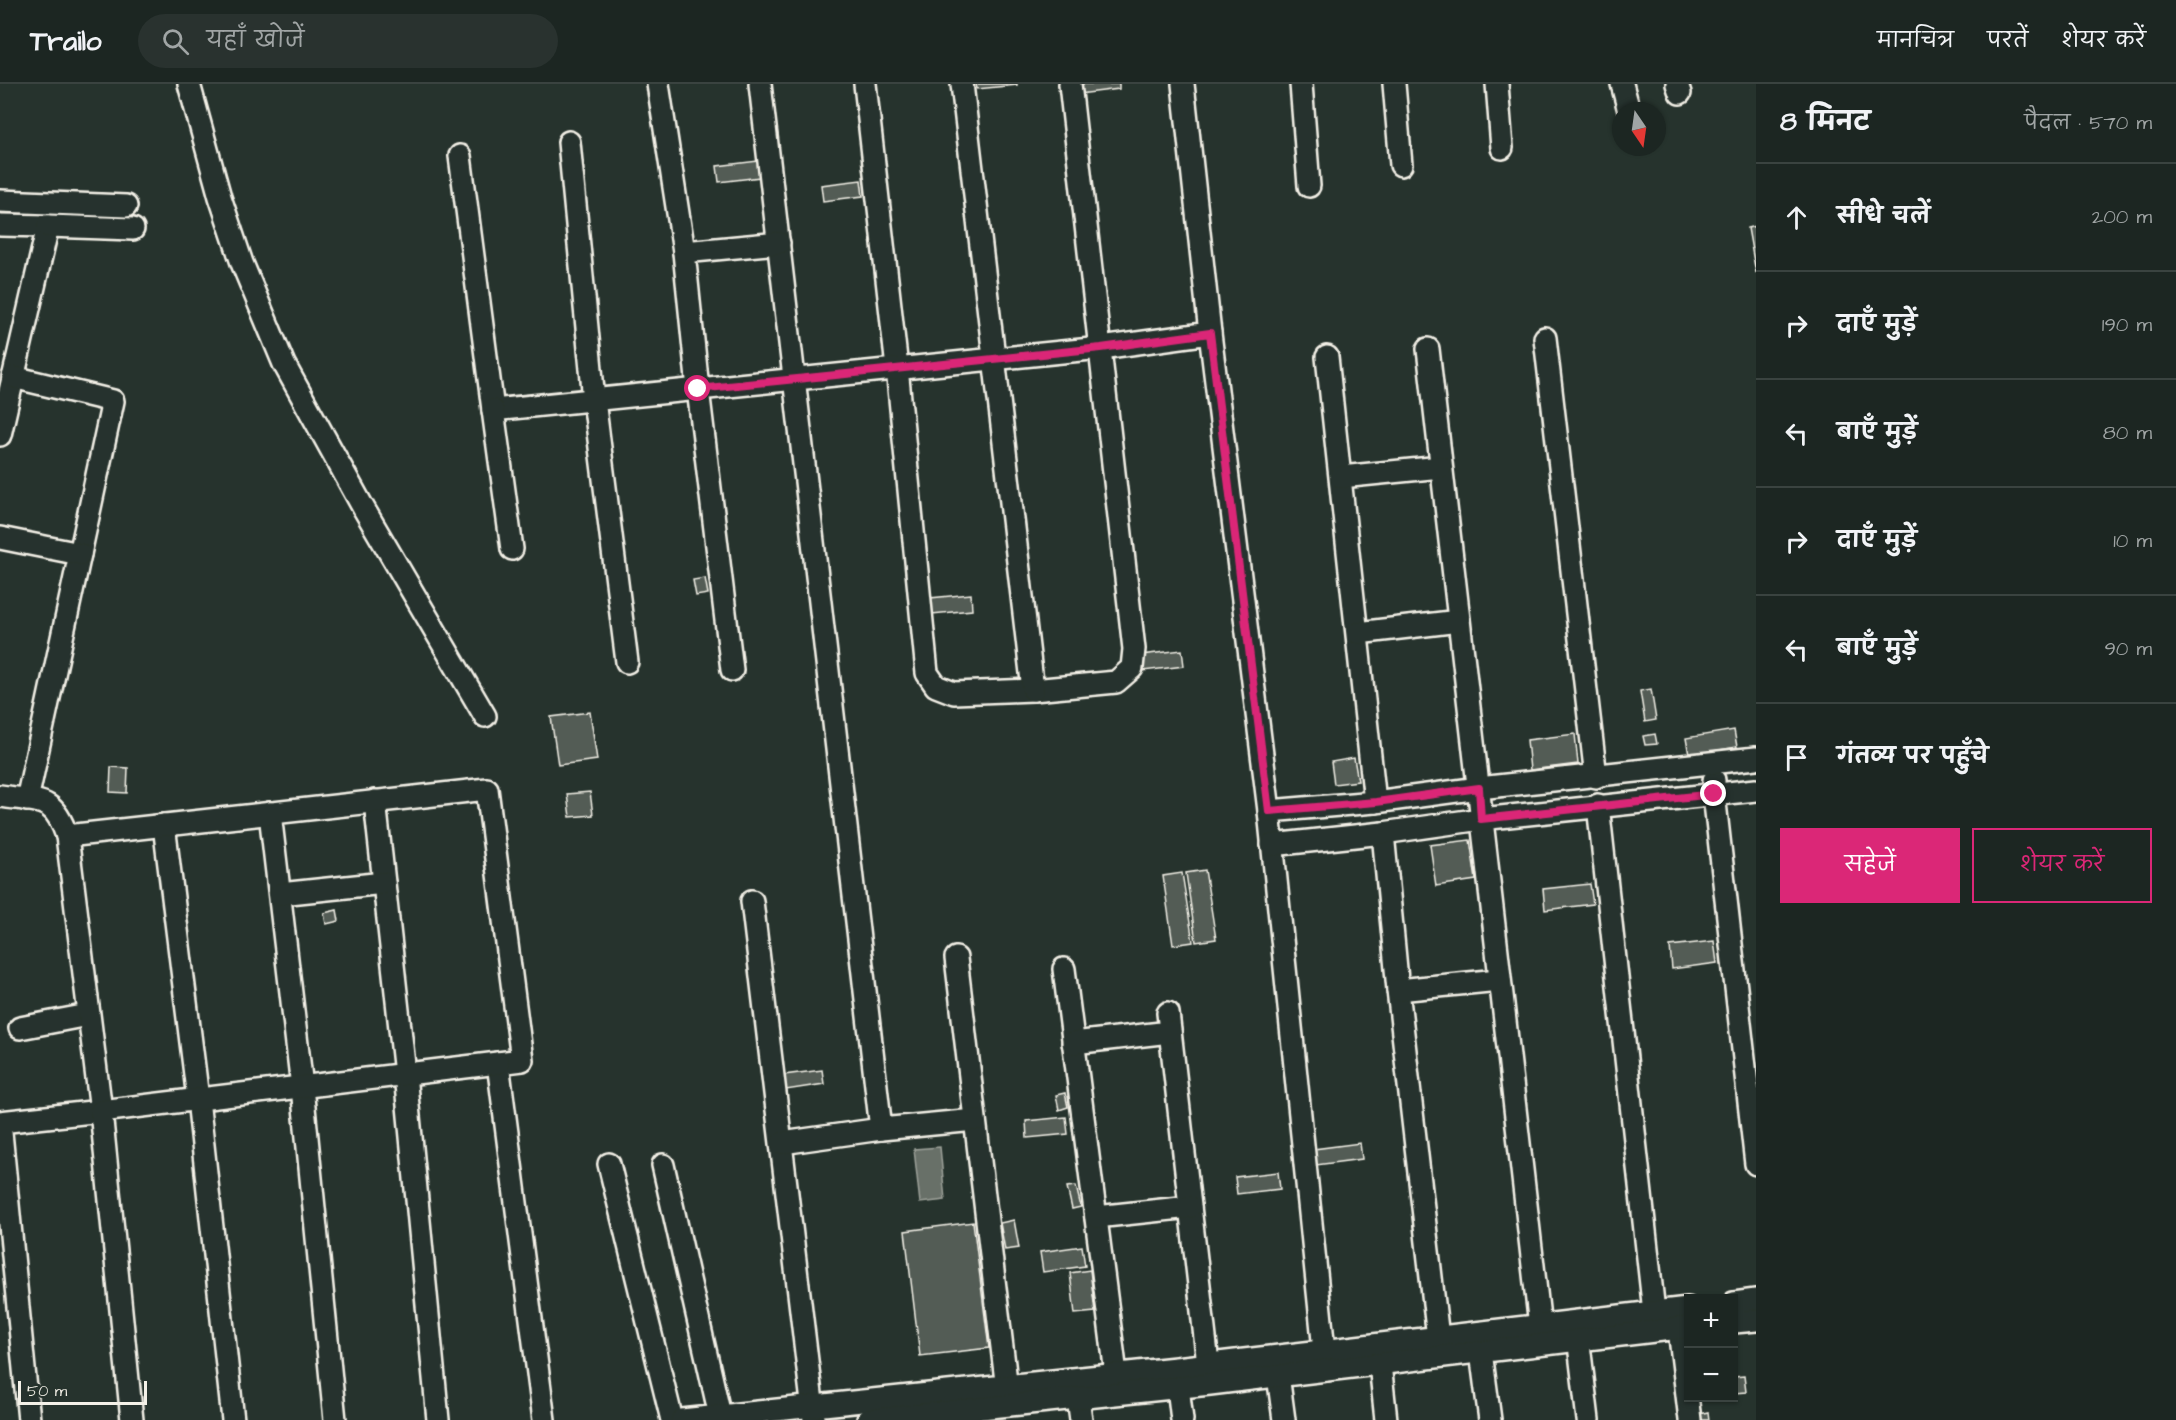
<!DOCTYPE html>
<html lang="hi">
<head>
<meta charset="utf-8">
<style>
	:root { --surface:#1c2622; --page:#29322f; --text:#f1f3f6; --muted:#a0a5a5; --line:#3a4340; --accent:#db2777 }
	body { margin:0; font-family:"Architects Daughter","Playpen Sans Deva",sans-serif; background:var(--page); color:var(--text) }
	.controls { position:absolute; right:18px; bottom:18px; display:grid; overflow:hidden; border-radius:0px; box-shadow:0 2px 4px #0004 }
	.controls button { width:54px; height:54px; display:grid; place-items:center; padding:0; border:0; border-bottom:2px solid var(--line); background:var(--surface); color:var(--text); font:30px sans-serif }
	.compass { position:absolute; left:1612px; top:18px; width:54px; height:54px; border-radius:50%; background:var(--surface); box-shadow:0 2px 4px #0004; rotate:167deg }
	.scale { position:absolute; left:18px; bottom:15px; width:129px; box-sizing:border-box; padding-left:6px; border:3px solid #f4f1e8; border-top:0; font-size:16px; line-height:21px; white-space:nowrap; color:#f4f1e8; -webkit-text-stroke:4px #26332d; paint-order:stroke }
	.stop { position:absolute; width:18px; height:18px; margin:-14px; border:4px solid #db2777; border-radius:50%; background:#fff }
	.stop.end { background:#db2777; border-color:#fff; box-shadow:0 2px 6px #0008 }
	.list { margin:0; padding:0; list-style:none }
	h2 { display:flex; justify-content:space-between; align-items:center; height:78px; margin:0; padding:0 24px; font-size:26px }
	h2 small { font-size:20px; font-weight:400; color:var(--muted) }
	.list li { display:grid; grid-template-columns:39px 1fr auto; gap:18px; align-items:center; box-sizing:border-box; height:108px; padding:0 24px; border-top:2px solid var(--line) }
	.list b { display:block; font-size:22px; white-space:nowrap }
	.list em { font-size:20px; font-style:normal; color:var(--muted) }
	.actions { display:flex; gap:12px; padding:18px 24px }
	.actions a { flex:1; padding:14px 0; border:2px solid var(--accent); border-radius:0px; text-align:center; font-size:21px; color:var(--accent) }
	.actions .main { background:var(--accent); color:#fff }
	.icon { flex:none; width:33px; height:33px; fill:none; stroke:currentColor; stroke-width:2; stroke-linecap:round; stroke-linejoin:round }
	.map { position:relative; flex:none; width:1756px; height:1336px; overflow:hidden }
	header { display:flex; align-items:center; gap:36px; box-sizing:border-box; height:84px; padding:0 30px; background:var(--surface); border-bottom:2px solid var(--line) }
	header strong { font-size:28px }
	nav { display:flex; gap:33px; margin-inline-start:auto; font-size:21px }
	.search { width:420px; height:54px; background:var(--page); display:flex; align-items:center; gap:15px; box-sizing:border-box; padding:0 21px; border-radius:33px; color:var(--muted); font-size:22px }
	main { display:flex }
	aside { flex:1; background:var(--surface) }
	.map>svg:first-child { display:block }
	.water { fill:#676f68; stroke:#9fa39b; stroke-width:1.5 }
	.building { fill:#525c55; stroke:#f4f1e8; stroke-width:1.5 }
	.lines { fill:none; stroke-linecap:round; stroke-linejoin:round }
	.minor-casing { stroke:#f4f1e8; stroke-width:26 }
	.minor { stroke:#26332d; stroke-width:21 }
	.route { stroke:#db2777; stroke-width:8 }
</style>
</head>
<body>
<header>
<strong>Trailo</strong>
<div class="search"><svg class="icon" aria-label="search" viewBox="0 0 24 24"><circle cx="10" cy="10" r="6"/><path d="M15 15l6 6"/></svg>यहाँ खोजें</div>
<nav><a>मानचित्र</a><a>परतें</a><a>शेयर करें</a></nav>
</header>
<main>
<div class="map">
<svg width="1756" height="1336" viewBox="0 0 1756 1336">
	<rect width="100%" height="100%" fill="#26332d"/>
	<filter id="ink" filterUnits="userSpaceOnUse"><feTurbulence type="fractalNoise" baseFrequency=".0167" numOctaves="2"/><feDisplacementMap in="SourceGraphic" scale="12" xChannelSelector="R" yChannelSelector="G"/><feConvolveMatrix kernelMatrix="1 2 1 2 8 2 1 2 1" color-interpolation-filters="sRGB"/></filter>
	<g filter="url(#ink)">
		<polygon class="water" points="940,1063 945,1116 920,1119 914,1065"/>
		<g class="building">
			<polygon points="976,0 1017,0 1017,1 977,5"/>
			<polygon points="1078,0 1119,0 1119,5 1079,10"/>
			<polygon points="758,77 760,93 719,98 717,82"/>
			<polygon points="861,96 863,112 823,117 821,101"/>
			<polygon points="1756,142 1756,189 1748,144"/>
			<polygon points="705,494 708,510 696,512 693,496"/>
			<polygon points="971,510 972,526 932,530 930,514"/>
			<polygon points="1182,566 1184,582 1143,587 1141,571"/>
			<polygon points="1651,605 1656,636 1645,638 1640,607"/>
			<polygon points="590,628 597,676 558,681 551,633"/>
			<polygon points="1734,646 1737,663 1689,671 1686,654"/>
			<polygon points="1575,650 1578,680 1530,686 1527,656"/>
			<polygon points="1655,650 1657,660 1645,661 1643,652"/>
			<polygon points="1354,674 1358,697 1334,700 1331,678"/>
			<polygon points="111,683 128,684 127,709 110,708"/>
			<polygon points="590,708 593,731 570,733 567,710"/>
			<polygon points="1470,756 1476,796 1436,802 1430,761"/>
			<polygon points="1205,786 1216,855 1196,858 1186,789"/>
			<polygon points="1182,789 1193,858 1173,861 1163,792"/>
			<polygon points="1590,800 1593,820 1545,826 1543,805"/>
			<polygon points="337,826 339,837 326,840 324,829"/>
			<polygon points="1714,857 1717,879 1672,885 1670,862"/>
			<polygon points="822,986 824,1000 786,1006 784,991"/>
			<polygon points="1065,1009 1068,1023 1059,1026 1056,1011"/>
			<polygon points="1066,1033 1068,1050 1027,1054 1026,1037"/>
			<polygon points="1360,1059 1362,1075 1316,1081 1314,1065"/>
			<polygon points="1278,1088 1280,1105 1237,1110 1235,1093"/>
			<polygon points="1076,1102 1081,1123 1072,1125 1067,1103"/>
			<polygon points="1014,1136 1019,1164 1005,1166 1000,1139"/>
			<polygon points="973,1138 989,1264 920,1272 905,1147"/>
			<polygon points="1082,1162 1085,1182 1043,1188 1040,1168"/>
			<polygon points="1090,1186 1095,1228 1075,1230 1070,1189"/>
			<polygon points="1744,1292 1746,1308 1734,1309 1734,1293"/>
			<polygon points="1708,1328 1709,1336 1701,1336 1699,1330"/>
		</g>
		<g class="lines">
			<defs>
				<g id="minor">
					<polyline points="189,0 220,113 242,179 284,280 364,425 485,632"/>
					<polyline points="658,0 684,168 698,305 732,586"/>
					<polyline points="760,0 881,1045"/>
					<polyline points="865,0 897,284 927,589 936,602 954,609 1033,606 1116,598 1132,584 1134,565 1070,0"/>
					<polyline points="962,0 1033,606"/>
					<polyline points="1301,0 1309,102"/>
					<polyline points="1394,0 1401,81"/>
					<polyline points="1497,0 1502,64"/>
					<polyline points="1622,0 1629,27"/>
					<polyline points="1677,0 1680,9"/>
					<polyline points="569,58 594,316 627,578"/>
					<polyline points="460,72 493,326 1101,264 1210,249 1183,0"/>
					<polyline points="0,117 126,122"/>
					<polyline points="0,141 48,142 0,351"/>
					<polyline points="48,142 133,145"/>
					<polyline points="684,168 779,159"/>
					<polyline points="1210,249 1269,727 1326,1286"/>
					<polyline points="1545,254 1596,693"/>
					<polyline points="1428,265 1542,1260"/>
					<polyline points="1327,273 1375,718"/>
					<polyline points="13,293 113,317 27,716"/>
					<polyline points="493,326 512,465"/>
					<polyline points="1341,393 1441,383"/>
					<polyline points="0,454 80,470"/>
					<polyline points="1358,549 1459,537"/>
					<polyline points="1714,696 1714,710 1756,1080"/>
					<path d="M0,712C39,718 53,711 67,752"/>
					<polyline points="375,717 405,990 438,1336"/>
					<polyline points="1598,721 1654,1228"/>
					<polyline points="1269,727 1375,718 1479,704 1756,674"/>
					<polyline points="270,729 302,1003 335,1336"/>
					<polyline points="164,741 198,1015 233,1336"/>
					<polyline points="1383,749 1398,906 1438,1254"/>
					<polyline points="1272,761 1383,749 1481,735 1756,706"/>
					<polyline points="280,810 384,799"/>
					<polyline points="752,817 814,1335"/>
					<polyline points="956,874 1008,1314"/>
					<polyline points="1064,885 1116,1290"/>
					<polyline points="1398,906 1499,896"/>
					<polyline points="1168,929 1208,1280"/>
					<polyline points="20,944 88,931"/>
					<polyline points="1073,959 1170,948"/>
					<polyline points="782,1059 881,1045 975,1036"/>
					<polyline points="609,1080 672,1336"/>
					<polyline points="663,1081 721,1336"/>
					<polyline points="1096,1133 1190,1123"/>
					<polyline points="1734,1219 1756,1216"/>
					<polyline points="1734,1238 1756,1236"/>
					<polyline points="1577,1244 1588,1336"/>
					<polyline points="1679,1245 1690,1336"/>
					<polyline points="1481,1268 1490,1336"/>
					<polyline points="1380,1280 1386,1336"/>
					<polyline points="1278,1291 1284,1336"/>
					<polyline points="1178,1303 1182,1336"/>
					<polyline points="1078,1314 1081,1336"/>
					<polyline points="29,1336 0,1038 101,1027 67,752 487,705 522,976 498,979 544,1336"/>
					<polyline points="132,1336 101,1027 498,979"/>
					<polyline points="682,1336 1176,1284 1688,1224"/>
					<polyline points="868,1336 1210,1300 1688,1243"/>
				</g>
			</defs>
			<use href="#minor" class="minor-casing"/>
			<use href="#minor" class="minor"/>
		</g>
	</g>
	<g class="lines" filter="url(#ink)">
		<polyline class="route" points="698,305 1101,264 1210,249 1269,727 1376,718 1479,704 1481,735 1714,710"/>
	</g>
</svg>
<div class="controls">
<button>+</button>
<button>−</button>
</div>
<svg class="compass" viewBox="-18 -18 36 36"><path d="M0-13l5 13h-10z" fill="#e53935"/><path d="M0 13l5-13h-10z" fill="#a0a5a5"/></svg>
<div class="scale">50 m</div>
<div class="stop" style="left:698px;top:305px"></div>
<div class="stop end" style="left:1714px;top:710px"></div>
</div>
<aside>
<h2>8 मिनट<small>पैदल · 570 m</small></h2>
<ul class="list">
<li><svg class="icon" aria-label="ahead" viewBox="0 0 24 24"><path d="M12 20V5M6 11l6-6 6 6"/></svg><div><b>सीधे चलें</b></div><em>200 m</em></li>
<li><svg class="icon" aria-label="right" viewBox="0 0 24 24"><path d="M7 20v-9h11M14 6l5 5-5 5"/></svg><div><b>दाएँ मुड़ें</b></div><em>190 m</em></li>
<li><svg class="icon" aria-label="left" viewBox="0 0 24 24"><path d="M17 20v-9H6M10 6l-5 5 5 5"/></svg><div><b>बाएँ मुड़ें</b></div><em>80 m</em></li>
<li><svg class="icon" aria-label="right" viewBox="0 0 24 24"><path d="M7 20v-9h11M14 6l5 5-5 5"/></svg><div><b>दाएँ मुड़ें</b></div><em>10 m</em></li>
<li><svg class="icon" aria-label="left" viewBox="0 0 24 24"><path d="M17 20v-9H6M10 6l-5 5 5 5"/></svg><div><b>बाएँ मुड़ें</b></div><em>90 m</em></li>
<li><svg class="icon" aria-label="arrive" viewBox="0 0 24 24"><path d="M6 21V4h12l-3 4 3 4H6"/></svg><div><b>गंतव्य पर पहुँचे</b></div></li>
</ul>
<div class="actions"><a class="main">सहेजें</a><a>शेयर करें</a></div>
</aside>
</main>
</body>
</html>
